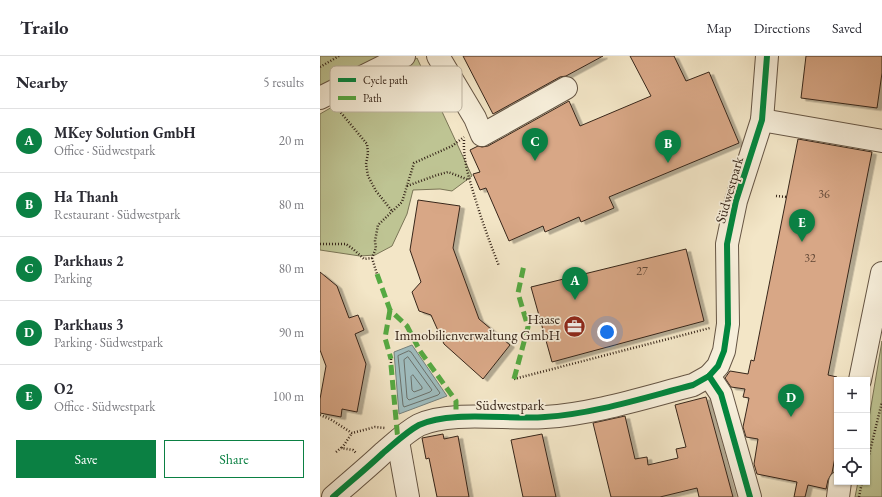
<!DOCTYPE html>
<html lang="en">
<head>
<meta charset="utf-8">
<style>
	:root { --surface:#fff; --page:#f2f2f3; --text:#2b2b33; --muted:#7c7c81; --line:#e1e1e2; --accent:#0b8043 }
	body { margin:0; font-family:"EB Garamond",serif; background:var(--page); color:var(--text) }
	.controls { position:absolute; right:12px; bottom:12px; display:grid; overflow:hidden; border-radius:0px; box-shadow:0 1px 3px #0004 }
	.controls button { width:36px; height:36px; display:grid; place-items:center; padding:0; border:0; border-bottom:1px solid var(--line); background:var(--surface); color:var(--text); font:20px sans-serif }
	.you { position:absolute; left:287px; top:276px; width:14px; height:14px; margin:-10px; border:3px solid #fff; border-radius:50%; background:#1a73e8; box-shadow:0 0 0 6px #1a73e833 }
	.badge { display:grid; place-items:center; width:26px; height:26px; border-radius:50%; background:var(--accent); color:#fff; font-size:13px; font-weight:700 }
	.pin { position:absolute; translate:-50% -33px; filter:drop-shadow(0 1px 2px #0008) }
	.pin::after { content:''; position:absolute; top:21px; width:14px; height:12px; background:inherit; clip-path:polygon(0 0,100% 0,50% 100%) }
	.list { margin:0; padding:0; list-style:none }
	h2 { display:flex; justify-content:space-between; align-items:center; height:52px; margin:0; padding:0 16px; font-size:17px }
	h2 small { font-size:13px; font-weight:400; color:var(--muted) }
	.list li { display:grid; grid-template-columns:26px 1fr auto; gap:12px; align-items:center; box-sizing:border-box; height:64px; padding:0 16px; border-top:1px solid var(--line) }
	.list b { display:block; font-size:15px; white-space:nowrap }
	.list p { margin:0; font-size:13px; white-space:nowrap; color:var(--muted) }
	.list em { font-size:13px; font-style:normal; color:var(--muted) }
	.actions { display:flex; gap:8px; padding:12px 16px }
	.actions a { flex:1; padding:9px 0; border:1px solid var(--accent); border-radius:0px; text-align:center; font-size:14px; color:var(--accent) }
	.actions .main { background:var(--accent); color:#fff }
	.icon { flex:none; width:22px; height:22px; fill:none; stroke:currentColor; stroke-width:2; stroke-linecap:round; stroke-linejoin:round }
	.map { position:relative; flex:none; width:562px; height:441px; overflow:hidden }
	header { display:flex; align-items:center; gap:24px; box-sizing:border-box; height:56px; padding:0 20px; background:var(--surface); border-bottom:1px solid var(--line) }
	header strong { font-size:19px }
	nav { display:flex; gap:22px; margin-inline-start:auto; font-size:14px }
	main { display:flex }
	aside { flex:1; background:var(--surface) }
	.map>svg:first-child { display:block }
	.green { fill:#bec493; stroke:#7a7556 }
	.water { fill:#9fbdbf; stroke:#75817d }
	.lines { fill:none; stroke-linecap:round; stroke-linejoin:round }
	.shore { stroke:#6b726c; stroke-width:1 }
	.building { fill:#d8a786; stroke:#37261a; filter:url(#shadow) }
	.minor-casing { stroke:#665645; stroke-width:24 }
	.path { stroke:#37261a; stroke-width:2.5; stroke-dasharray:1 2; stroke-linecap:butt }
	.minor { stroke:#f7efdb; stroke-width:22 }
	.quiet { stroke:#55aa42; stroke-width:5; stroke-dasharray:10 5; stroke-linecap:butt }
	.cycleway-casing { stroke:#f7efdb; stroke-width:8 }
	.cycleway { stroke:#00873e; stroke-width:6 }
	.labels { text-anchor:middle; dominant-baseline:central; stroke-width:3.5; stroke-linejoin:round; paint-order:stroke }
	.number-label { font-size:12px; fill:#5f4635 }
	.street-label { font-size:14px; fill:#37261a; stroke:#f7efdb }
	.poi-label { font-size:14px; fill:#37261a; stroke:#f7efdb; text-anchor:end }
	.key { fill:#f7efdb; stroke:#bdb3a1; stroke-width:1 }
	.key-label { font-size:11px; fill:#37261a }
</style>
</head>
<body>
<header>
<strong>Trailo</strong>
<nav><a>Map</a><a>Directions</a><a>Saved</a></nav>
</header>
<main>
<aside>
<h2>Nearby<small>5 results</small></h2>
<ul class="list">
<li><span class="badge">A</span><div><b>MKey Solution GmbH</b><p>Office · Südwestpark</p></div><em>20 m</em></li>
<li><span class="badge">B</span><div><b>Ha Thanh</b><p>Restaurant · Südwestpark</p></div><em>80 m</em></li>
<li><span class="badge">C</span><div><b>Parkhaus 2</b><p>Parking</p></div><em>80 m</em></li>
<li><span class="badge">D</span><div><b>Parkhaus 3</b><p>Parking · Südwestpark</p></div><em>90 m</em></li>
<li><span class="badge">E</span><div><b>O2</b><p>Office · Südwestpark</p></div><em>100 m</em></li>
</ul>
<div class="actions"><a class="main">Save</a><a>Share</a></div>
</aside>
<div class="map">
<svg width="562" height="441" viewBox="0 0 562 441">
	<defs>
		<filter id="shadow"><feDropShadow dx="4.5" dy="2.5" stdDeviation="0" flood-color="#0004"/></filter>
	</defs>
	<rect width="100%" height="100%" fill="#f3e6c7"/>
	<filter id="stains"><feTurbulence type="fractalNoise" baseFrequency=".005" numOctaves="4"/><feColorMatrix values="0 0 0 0 .2 0 0 0 0 .09 0 0 0 0 .02 0 0 0 .5 -.17"/></filter>
	<radialGradient id="worn" r=".72"><stop offset=".6" stop-color="#630" stop-opacity="0"/><stop offset="1" stop-color="#630" stop-opacity=".3"/></radialGradient>
	<g class="green">
		<polygon points="0,0 61,0 0,34"/>
		<polygon points="97,2 152,120 132,135 120,133 93,134 87,158 72,190 55,199 40,200 0,194 0,58"/>
		<polygon points="562,285 562,441 535,441 538,426 547,426 547,374"/>
	</g>
	<polygon class="water" points="92,289 127,340 79,358 74,296"/>
	<g class="lines">
		<g class="shore">
			<polygon points="89,295 91,296 120,337 118,339 84,351 83,349 78,300"/>
			<polygon points="88,301 112,334 110,336 89,344 87,342 84,304"/>
			<polygon points="93,319 102,331 102,333 94,336 92,334 91,321"/>
		</g>
	</g>
	<g class="building">
		<polygon points="143,0 283,0 246,20 240,21 173,58"/>
		<polygon points="310,0 354,0 366,25 389,16 419,87 289,141 294,152 261,166 259,161 225,176 223,170 189,185 166,132 160,134 153,118 160,116 150,94 158,90 162,91 168,90 249,45 260,70 331,40"/>
		<polygon points="486,0 562,0 562,17 557,52 481,42"/>
		<polygon points="478,83 552,96 508,319 517,321 517,391 512,417 508,424 506,433 488,429 485,441 474,441 477,426 437,418 434,408 438,383 426,381 423,371 429,342 423,341 425,333 411,331 405,322 410,315 428,318 431,304 434,305"/>
		<polygon points="98,144 140,150 133,192 159,263 190,289 163,323 124,288 111,259 99,255 92,236 101,226 90,194"/>
		<polygon points="366,193 384,265 232,306 211,231"/>
		<polygon points="0,216 17,230 29,262 38,259 44,274 35,278 46,308 37,356 22,353 21,361 0,357 0,343 6,310 0,294"/>
		<polygon points="386,341 413,441 379,441 377,432 340,441 291,441 273,367 305,360 315,403 327,401 328,409 358,402 356,393 366,391 355,349"/>
		<polygon points="123,378 124,383 138,380 149,441 117,441 109,402 106,403 102,382"/>
		<polygon points="222,378 236,441 203,441 191,384"/>
	</g>
	<g class="lines">
		<defs>
			<g id="minor">
				<polyline points="118,0 155,62 162,79 246,32"/>
				<polyline points="0,42 84,0"/>
				<polyline points="442,64 562,85"/>
				<polyline points="389,320 401,338 430,441"/>
				<polyline points="540,324 562,217"/>
				<polyline points="78,385 88,441"/>
				<path d="M13,441C30,426 47,412 63,397C75,387 86,376 99,369C131,354 189,364 225,361C274,358 326,341 373,329L389,320L398,310L404,295L408,268L407,188L416,145L442,64L447,0"/>
				<polyline points="518,441 520,426"/>
			</g>
		</defs>
		<use href="#minor" class="minor-casing"/>
		<g class="path">
			<polyline points="0,11 19,0"/>
			<polyline points="17,52 47,88 48,97 46,108 48,120 56,135 72,155"/>
			<path d="M144,84C143,104 149,122 155,142C162,165 170,187 179,210"/>
			<polyline points="87,130 117,119 128,116 149,124"/>
			<polyline points="456,140 467,141"/>
			<polyline points="0,188 26,188 33,193 44,203 52,202 56,192 55,185 58,169 82,146 94,107 132,90 144,81"/>
			<polyline points="52,202 57,218"/>
			<polyline points="71,303 71,309"/>
			<polyline points="194,323 390,272"/>
			<polyline points="0,359 10,363 32,377 55,371 65,372"/>
			<polyline points="22,392 32,377"/>
			<polyline points="16,396 21,392 33,394 36,397"/>
			<polyline points="547,407 562,346"/>
			<polyline points="539,441 542,426"/>
		</g>
		<use href="#minor" class="minor"/>
		<g class="quiet">
			<polyline points="57,218 70,254 87,270 100,295 136,345 136,362"/>
			<polyline points="70,254 65,282 71,303"/>
			<polyline points="71,309 78,385"/>
			<polyline points="194,323 208,271 198,237 204,209"/>
		</g>
		<defs>
			<g id="cycleway">
				<polyline points="389,320 401,338 430,441"/>
				<path d="M13,441C30,426 47,412 63,397C75,387 86,376 99,369C131,354 189,364 225,361C274,358 326,341 373,329L389,320L398,310L404,295L408,268L407,188L416,145L442,64L447,0"/>
			</g>
		</defs>
		<use href="#cycleway" class="cycleway-casing"/>
		<use href="#cycleway" class="cycleway"/>
	</g>
	<defs>
		<symbol id="office-disc" viewBox="-11 -11 22 22"><circle r="9.5" fill="#8f2418" stroke="#f7efdb"/><path d="M-6-3h4V-5.5h4V-3h4V5H-6ZM-1-4.5V-3h2v-1.5ZM-6 0V1H6V0Z" fill="#fff"/></symbol>
	</defs>
	<g fill-rule="evenodd">
		<use href="#office-disc" x="242" y="258" width="25" height="25"/>
	</g>
	<g class="labels">
		<g class="number-label">
			<text x="504" y="138">36</text>
			<text x="490" y="202">32</text>
			<text x="322" y="215">27</text>
		</g>
		<g class="street-label">
			<text transform="translate(409 134) rotate(-74)">Südwestpark</text>
			<text x="190" y="349">Südwestpark</text>
		</g>
		<g class="poi-label">
			<text x="240" y="263">Haase<tspan x="240" dy="16">Immobilienverwaltung GmbH</tspan></text>
		</g>
	</g>
	<rect x="10" y="10" width="132" height="46" rx="6" class="key"/>
	<rect x="18" y="22" width="18" height="4" fill="#00873e"/>
	<rect x="18" y="40" width="18" height="4" fill="#55aa42"/>
	<g class="key-label">
		<text x="43" y="28">Cycle path</text>
		<text x="43" y="46">Path</text>
	</g>
	<rect width="100%" height="100%" filter="url(#stains)"/>
	<rect width="100%" height="100%" fill="url(#worn)"/>
</svg>
<div class="controls">
<button>+</button>
<button>−</button>
<button><svg class="icon" aria-label="locate" viewBox="0 0 24 24"><circle cx="12" cy="12" r="6"/><path d="M12 2v4M12 18v4M2 12h4M18 12h4"/></svg></button>
</div>
<div class="you"></div>
<div class="pin badge" style="left:255px;top:244px">A</div>
<div class="pin badge" style="left:348px;top:107px">B</div>
<div class="pin badge" style="left:215px;top:105px">C</div>
<div class="pin badge" style="left:471px;top:361px">D</div>
<div class="pin badge" style="left:482px;top:186px">E</div>
</div>
</main>
</body>
</html>
